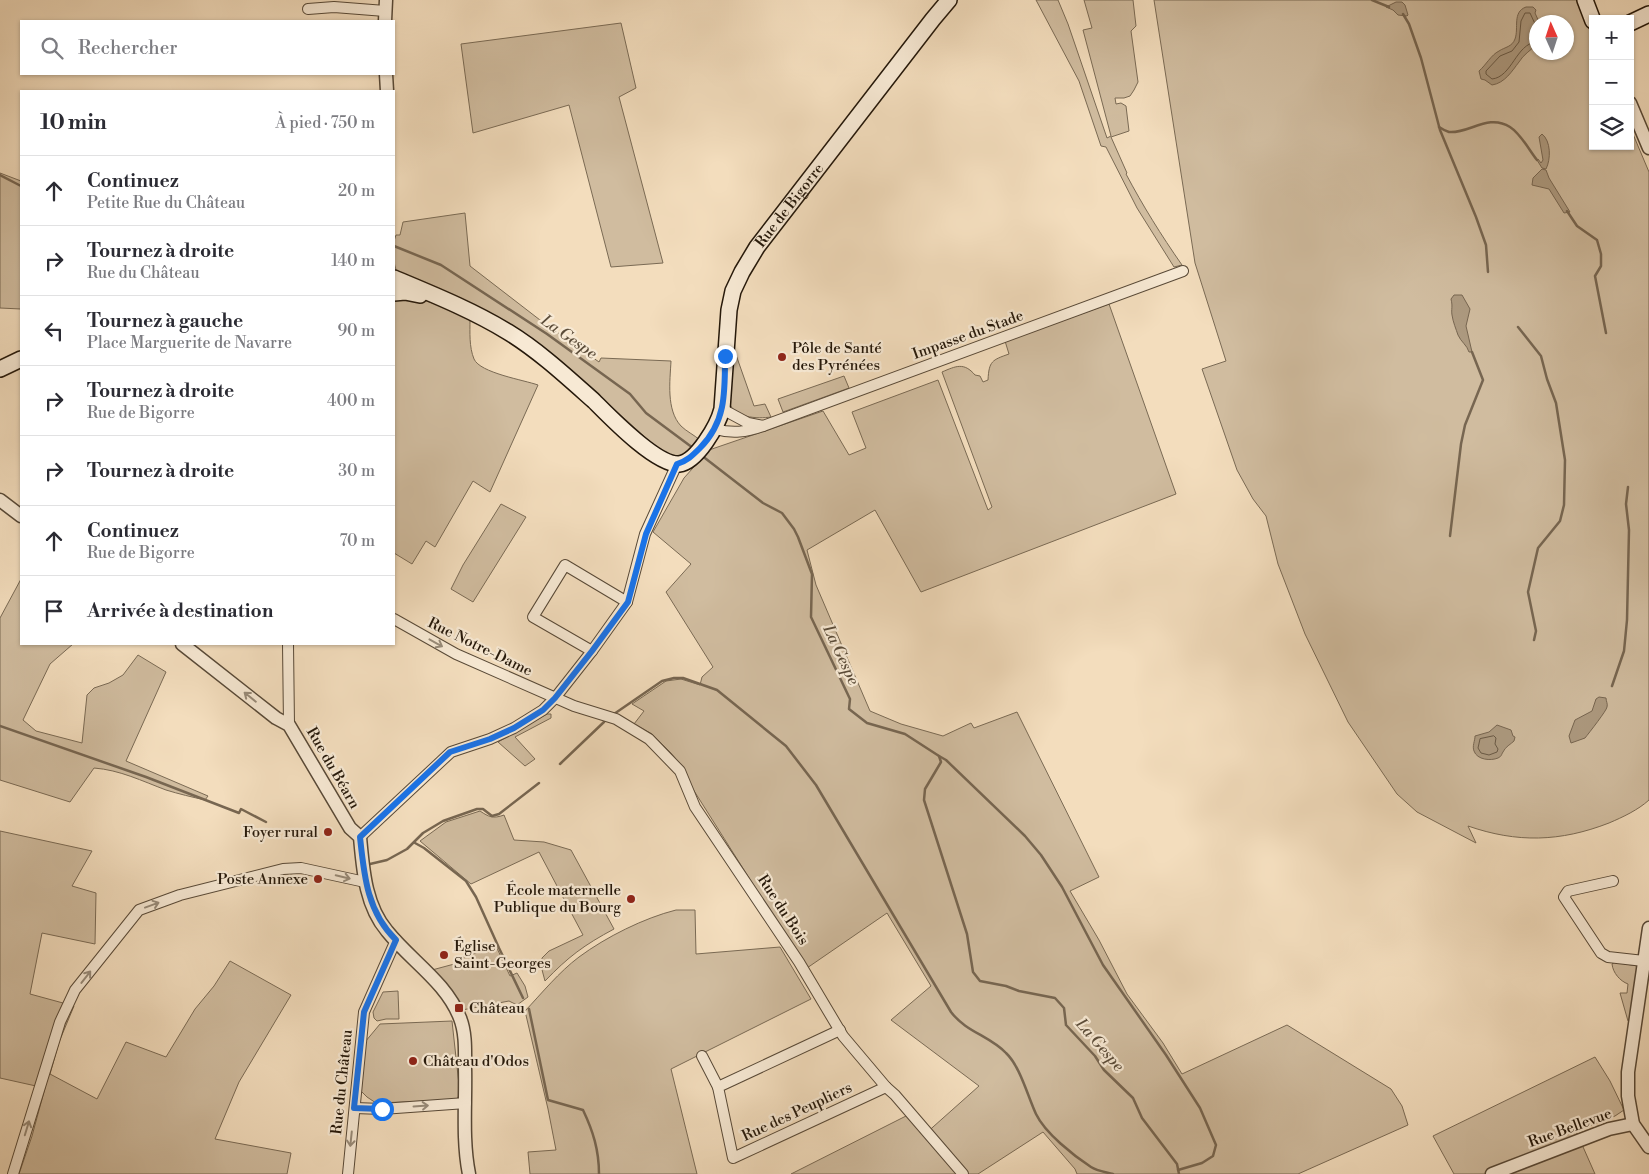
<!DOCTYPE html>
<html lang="fr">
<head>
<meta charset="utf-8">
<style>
	:root { --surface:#fff; --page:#f2f2f3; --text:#2b2b33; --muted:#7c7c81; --line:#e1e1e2 }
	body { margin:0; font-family:"Libre Bodoni",serif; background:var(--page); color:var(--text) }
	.controls { position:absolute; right:15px; top:15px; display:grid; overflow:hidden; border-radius:0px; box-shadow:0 1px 4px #0004 }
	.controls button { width:45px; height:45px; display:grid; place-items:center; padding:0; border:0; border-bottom:1px solid var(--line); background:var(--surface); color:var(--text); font:25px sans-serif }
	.compass { position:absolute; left:1529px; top:15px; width:45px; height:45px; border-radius:50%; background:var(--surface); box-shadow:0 1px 4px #0004; rotate:357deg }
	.stop { position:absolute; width:15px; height:15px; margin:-11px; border:4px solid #1a73e8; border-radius:50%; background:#fff }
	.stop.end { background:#1a73e8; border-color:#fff; box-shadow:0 1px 5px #0008 }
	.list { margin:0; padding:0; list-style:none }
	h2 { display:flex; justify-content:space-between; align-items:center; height:65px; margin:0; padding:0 20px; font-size:21px }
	h2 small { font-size:16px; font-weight:400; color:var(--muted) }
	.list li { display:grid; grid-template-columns:32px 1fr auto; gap:15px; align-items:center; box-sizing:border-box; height:70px; padding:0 20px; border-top:1px solid var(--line) }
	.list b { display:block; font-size:19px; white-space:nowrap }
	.list p { margin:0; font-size:16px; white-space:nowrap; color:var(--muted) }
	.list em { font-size:16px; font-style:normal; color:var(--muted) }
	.icon { flex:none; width:28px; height:28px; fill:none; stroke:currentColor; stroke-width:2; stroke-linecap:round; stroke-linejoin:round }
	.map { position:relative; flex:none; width:1649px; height:1174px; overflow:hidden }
	.search { position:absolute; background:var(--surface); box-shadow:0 1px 4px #0004; left:20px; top:20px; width:375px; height:55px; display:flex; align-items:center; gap:12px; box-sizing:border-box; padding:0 18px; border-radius:0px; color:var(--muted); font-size:19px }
	.panel { position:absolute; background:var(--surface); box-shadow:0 1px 4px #0004; left:20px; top:90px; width:375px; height:555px; border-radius:0px }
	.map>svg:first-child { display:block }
	.green { fill:#d0bc9f; stroke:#7a6a54; fill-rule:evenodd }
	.water { fill:#ad9a80; stroke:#776651 }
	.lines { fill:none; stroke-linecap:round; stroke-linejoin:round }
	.shore { stroke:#695945; stroke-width:1 }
	.stream { stroke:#776651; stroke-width:2.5 }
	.minor-casing { stroke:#584937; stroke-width:12 }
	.tertiary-casing { stroke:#584937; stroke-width:15 }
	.secondary-casing { stroke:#25180a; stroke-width:18 }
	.minor { stroke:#f7e9d4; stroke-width:10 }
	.tertiary { stroke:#f7e9d4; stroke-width:12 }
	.secondary { stroke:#f7e9d4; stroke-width:15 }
	.oneway { stroke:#988b79 }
	.route { stroke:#1a73e8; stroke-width:6 }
	.poi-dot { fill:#8f2418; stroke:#f7e9d4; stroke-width:2 }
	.labels { text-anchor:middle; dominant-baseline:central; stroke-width:4.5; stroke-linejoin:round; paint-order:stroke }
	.street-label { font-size:15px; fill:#25180a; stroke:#f7e9d4 }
	.poi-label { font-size:15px; fill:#25180a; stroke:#f7e9d4; text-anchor:start }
	.water-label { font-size:16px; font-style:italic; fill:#5b4c39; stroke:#f7e9d4 }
</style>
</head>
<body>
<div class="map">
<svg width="1649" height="1174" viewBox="0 0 1649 1174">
	<rect width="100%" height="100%" fill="#f3ddbd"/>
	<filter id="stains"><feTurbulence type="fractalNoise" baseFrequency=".004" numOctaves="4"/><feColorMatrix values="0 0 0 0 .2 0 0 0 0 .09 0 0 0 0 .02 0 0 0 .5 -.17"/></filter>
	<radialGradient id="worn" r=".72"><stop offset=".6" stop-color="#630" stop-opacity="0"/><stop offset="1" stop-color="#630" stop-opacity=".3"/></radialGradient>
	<g class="green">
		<path d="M1036,0H1058L1068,24L1107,138L1111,136L1083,30L1092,28L1084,0H1133L1136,26L1131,31L1138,82L1134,90L1130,96L1124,98H1115L1116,104L1121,103L1126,106L1129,131L1111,137L1127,173L1126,174C1143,206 1161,235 1182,265L1174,267L1137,208L1106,147L1101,146L1079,81Z"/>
		<path d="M1154,0H1577L1593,38V146H1630V127L1649,172V800C1638,810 1623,817 1609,823C1560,842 1517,843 1468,826L1476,843L1417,812L1397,794L1348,722L1305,634L1278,564L1266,516L1253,499L1237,470L1202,369L1226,361L1195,263ZM1536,22H1566V52H1536Z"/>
		<polygon points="621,23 636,88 619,97 663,263 611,267 569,105 473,133 461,44"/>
		<polygon points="0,173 21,181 21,309 0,308"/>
		<path d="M465,213L470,266L540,320L599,362L601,358L671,361C670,381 666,410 681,426C686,431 694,435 700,440C687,452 684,458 666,456L583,381L398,275C393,264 391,247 396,235H400L403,222Z"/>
		<path d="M415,297L444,307L470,320C470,332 469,347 474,359C480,373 524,380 538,385L490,492L473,481L435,547L426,541L412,564L394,553V299Z"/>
		<path d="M1109,304L1176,494L921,592L875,510L807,550L816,585L870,711L901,724L943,736L971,723L974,728L1017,712L1099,877L1070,891L1099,940L1127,994L1163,1043L1182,1074L1287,1025L1391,1089L1402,1106L1408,1125L1298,1174H1077L1075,1169L1043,1132L978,1174H791L906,1116L924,1135L979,1086L891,1020L931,986L887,913L807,968L792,946L691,786L684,769L671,753L652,734L634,724L644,711L632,704L666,681L681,679L700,685L702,677L713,667L666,592L691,564L653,532L684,478L709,450L823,411L849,455L866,448L852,412L938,380L988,510L992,507L942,372C956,366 964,362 975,375L980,376L983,382L988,380C989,361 992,360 1009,354L1005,341Z"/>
		<path d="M735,352L754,406L765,404L771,417C757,419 734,418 729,402C727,393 730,364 730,354Z"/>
		<polygon points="844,376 849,388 783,412 778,399"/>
		<polygon points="501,504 526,517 473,602 451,589 463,565"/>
		<path d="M21,579V644H73L50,664L23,720L36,731L82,743L87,695L94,688L109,683L123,675L138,655L166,672L126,761L208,796L205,800C192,797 179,794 166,790C142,781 120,770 94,768L70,802L0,780V618Z"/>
		<polygon points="547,714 551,714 551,718 515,737 535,759 525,766 498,742"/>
		<path d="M480,811C489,817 493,819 504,815L514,840L544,842L571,850L614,929C584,945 568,957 545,981L541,966L542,958L549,951L583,935L539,852L471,884L420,841L446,822Z"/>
		<polygon points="0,831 92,851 72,886 96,893 95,944 42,933 30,994 74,1006 59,1042 50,1074 97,1099 126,1042 166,1057 195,1009 214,986 230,961 291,995 239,1082 215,1139 291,1153 287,1174 19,1174 32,1136 45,1088 0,1078"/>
		<path d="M676,910H695L696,954L780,947L811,999L671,1069L697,1174H530L528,1152L556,1150L548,1109L525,1011C542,993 559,972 579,957C606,937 644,918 676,910Z"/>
		<polygon points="496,946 510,976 517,973 525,986 528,997 517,1005 509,1001 462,1010 432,970 458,963 458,959"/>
		<path d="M1615,962L1637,966L1631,1021H1628L1620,993H1627L1628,984C1620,981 1613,973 1612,964Z"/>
		<polygon points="398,991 399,1019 386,1019 377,1021 374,1018 373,1012 383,992"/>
		<polygon points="452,1021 460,1094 456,1100 376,1103 367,1097 361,1091 365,1042 380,1024"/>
		<polygon points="1595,1057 1610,1081 1624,1110 1615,1116 1576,1131 1595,1174 1454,1174 1433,1136"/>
	</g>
	<g class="water">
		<polygon points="1396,2 1402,2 1405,5 1408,15 1407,16 1398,15 1393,10 1386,7"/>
		<path d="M1526,7H1533L1536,10L1535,13L1539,22H1536V45C1531,50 1523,55 1519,62C1512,71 1505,83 1492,85L1485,80L1481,79L1479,71C1486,65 1491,55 1499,51C1505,47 1512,47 1515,39C1519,28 1512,12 1526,7Z"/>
		<path d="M1542,134C1551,141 1551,159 1546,169L1542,168L1537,160L1538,159L1541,163L1543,160L1539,137Z"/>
		<polygon points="1542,169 1546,170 1549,178 1570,212 1564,213 1549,189 1532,185 1533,178"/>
		<path d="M1454,295H1462L1470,309L1466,326L1472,352H1469C1467,345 1461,342 1458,335C1456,329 1453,322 1452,315C1451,309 1453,307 1451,299Z"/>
		<path d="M1599,697L1606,698C1606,701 1608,704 1607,707C1607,710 1589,733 1585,738L1571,743L1569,736L1575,720L1592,711L1596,699Z"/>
		<path d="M1497,725L1511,730L1513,736L1515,737L1514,741C1511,744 1505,747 1503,752C1501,755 1502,756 1498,758C1491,761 1477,760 1474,751C1472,746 1475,741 1475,736L1489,732Z"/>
	</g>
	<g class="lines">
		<g class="shore">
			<path d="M1536,26L1530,13H1525L1521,21L1519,42L1512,51L1500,56L1486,71V74L1492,79C1512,77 1516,44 1536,42"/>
			<polygon points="1494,736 1496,738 1495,744 1498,749 1497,752 1489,755 1481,753 1478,748 1480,739"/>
		</g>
		<g class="stream">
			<polyline points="1372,0 1389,7"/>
			<polyline points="1403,14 1409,24 1421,58 1440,130 1476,217 1486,245 1488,272"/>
			<path d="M1439,127C1442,129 1446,131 1449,132C1469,134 1488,113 1510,127C1521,134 1529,150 1537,160"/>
			<polyline points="0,175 21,186"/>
			<polyline points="1567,211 1577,226 1597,240 1601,254 1601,266 1595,276 1606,333"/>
			<polyline points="394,246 441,265 547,334 630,394 646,413 693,448"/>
			<polyline points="1518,327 1541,356 1547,379 1556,403 1565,460 1564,505 1560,521 1538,548 1528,592 1536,631 1534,640"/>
			<polyline points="701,455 763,503 782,513 794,529 798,537 812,574 811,617 850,699 849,709 867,723 905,734 939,756 941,762 925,789 924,800 967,934 973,972 980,981 1006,986 1019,991 1055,998 1064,1008 1066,1025 1095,1056 1104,1070 1133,1098 1142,1118 1177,1164 1179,1174"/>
			<polyline points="1450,536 1461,444 1465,425 1483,380 1472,352"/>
			<polyline points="1612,686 1624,651 1627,620 1629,530 1626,504 1628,487"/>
			<path d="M614,714L662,681L674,678H683L717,690L786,746L816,785L951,1012C966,1032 990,1036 1006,1053C1020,1066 1028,1097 1036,1114C1045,1133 1074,1156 1091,1167C1097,1171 1106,1172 1113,1174"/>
			<polyline points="0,726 146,777 239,813 241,809 266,822"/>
			<polyline points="939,756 946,760 1025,836 1041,855 1062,887 1103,965 1166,1055 1200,1108 1216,1145 1213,1156 1202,1163 1178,1170"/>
			<polyline points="560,764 604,722"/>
			<polyline points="415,843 424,848 466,881 476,897 499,948 523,998"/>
			<polyline points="370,864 387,860 407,849 423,833 443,821 477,809 483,809 492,816 499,814 539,783"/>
			<path d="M529,1009L548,1100L583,1110C593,1131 599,1150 599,1174"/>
		</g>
		<defs>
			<g id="minor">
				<polyline points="308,9 334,7 385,11"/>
				<polyline points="763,426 1183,271"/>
				<path d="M715,429C733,434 746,432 763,426L748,423L722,409"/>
				<polyline points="394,619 456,654 574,706 616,719 649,739 680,771 695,807 799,962 843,1036 886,1087 895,1095 963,1174"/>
				<polyline points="288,644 289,725"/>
				<polyline points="592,651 533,617 565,565 627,602"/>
				<polyline points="360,837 451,752 490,739 514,728 543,710 555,698 592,651 627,602 645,534 677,464"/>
				<polyline points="1613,881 1568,891 1564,897 1601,953 1608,957 1644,961"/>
				<polyline points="840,1030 718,1087 733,1158 886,1087"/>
				<polyline points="702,1056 718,1087"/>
				<polyline points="355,1108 382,1109 466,1103"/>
				<polyline points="13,1174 60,1022 75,990 139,910 180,895 283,869 301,868 365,882"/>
				<polyline points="348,1174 364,1012 396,940"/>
			</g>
			<g id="tertiary">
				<polyline points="385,21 386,0"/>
				<polyline points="386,74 387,91"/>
				<polyline points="1630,103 1649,148"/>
				<polyline points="0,500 21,516"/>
				<path d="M182,644L276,718L289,725L350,828L360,837C363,869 365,905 387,931C411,961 446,982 460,1018C466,1033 465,1051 465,1067C466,1102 462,1139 469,1174"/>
				<polyline points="1649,928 1628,1072 1628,1096 1633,1124 1649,1147"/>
				<polyline points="1492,1174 1609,1129 1633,1124"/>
			</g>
			<g id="secondary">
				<polyline points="1585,0 1593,21"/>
				<polyline points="1630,23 1649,14"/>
				<path id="s1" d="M394,278C432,294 472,310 508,332C539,351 567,377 594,401C610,417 656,465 679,464C697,462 718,425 722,409L729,310L733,291L742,272L757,247L933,19L949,0"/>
				<polyline points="394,293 405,292 420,295"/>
				<polyline points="0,369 21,359"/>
			</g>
		</defs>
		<use href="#minor" class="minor-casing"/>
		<use href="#tertiary" class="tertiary-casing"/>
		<use href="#secondary" class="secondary-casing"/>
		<use href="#minor" class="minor"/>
		<use href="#tertiary" class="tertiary"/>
		<use href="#secondary" class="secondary"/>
	</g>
	<defs><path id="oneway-shaft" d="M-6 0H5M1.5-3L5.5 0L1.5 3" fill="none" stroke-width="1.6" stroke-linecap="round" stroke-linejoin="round" transform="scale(1.25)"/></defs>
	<g class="oneway">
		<use href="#oneway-shaft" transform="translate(436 643) rotate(29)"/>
		<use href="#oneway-shaft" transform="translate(250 697) rotate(-141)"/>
		<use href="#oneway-shaft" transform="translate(343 877) rotate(13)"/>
		<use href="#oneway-shaft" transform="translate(152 905) rotate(-20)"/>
		<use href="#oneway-shaft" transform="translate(86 977) rotate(-52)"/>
		<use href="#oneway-shaft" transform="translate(421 1106) rotate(-4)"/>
		<use href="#oneway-shaft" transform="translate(27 1128) rotate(-73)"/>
		<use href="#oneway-shaft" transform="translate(351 1139) rotate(96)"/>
	</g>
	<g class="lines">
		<path class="route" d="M382,1109L354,1108L364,1012L396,940C367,912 364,875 360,837L450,752L490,739L514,728L543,710L555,698L592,651L628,602L646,534L677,464C687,461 692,456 700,448C726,422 725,392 725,356"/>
	</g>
	<g class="poi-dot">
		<circle cx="782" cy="357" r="5"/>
		<circle cx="328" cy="832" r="5"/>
		<circle cx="318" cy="879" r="5"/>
		<circle cx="631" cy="899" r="5"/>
		<circle cx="444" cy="955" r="5"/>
		<rect x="454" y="1003" width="10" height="10" rx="2.5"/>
		<circle cx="413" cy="1061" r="5"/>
	</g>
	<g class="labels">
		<g class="street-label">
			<text stroke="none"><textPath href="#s1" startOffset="638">Rue de Bigorre</textPath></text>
			<text transform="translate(968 335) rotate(-20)">Impasse du Stade</text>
			<text transform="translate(480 647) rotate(26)">Rue Notre-Dame</text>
			<text transform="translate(333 768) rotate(60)">Rue du Béarn</text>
			<text transform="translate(783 910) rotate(57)">Rue du Bois</text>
			<text transform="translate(342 1082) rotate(-84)">Rue du Château</text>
			<text transform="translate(797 1112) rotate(-25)">Rue des Peupliers</text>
			<text transform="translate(1570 1128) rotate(-20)">Rue Bellevue</text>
		</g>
		<g class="poi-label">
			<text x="792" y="348">Pôle de Santé<tspan x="792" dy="17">des Pyrénées</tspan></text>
			<text x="318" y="832" text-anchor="end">Foyer rural</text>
			<text x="308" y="879" text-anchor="end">Poste Annexe</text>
			<text x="621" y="890" text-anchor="end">École maternelle<tspan x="621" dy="17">Publique du Bourg</tspan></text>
			<text x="454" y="946">Église<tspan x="454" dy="17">Saint-Georges</tspan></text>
			<text x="469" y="1008">Château</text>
			<text x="423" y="1061">Château d'Odos</text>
		</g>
		<g class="water-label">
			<text transform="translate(569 337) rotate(35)">La Gespe</text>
			<text transform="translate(841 655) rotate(65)">La Gespe</text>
			<text transform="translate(1100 1045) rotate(49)">La Gespe</text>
		</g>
	</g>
	<rect width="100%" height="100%" filter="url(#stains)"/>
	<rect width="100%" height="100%" fill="url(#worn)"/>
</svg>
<div class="controls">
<button>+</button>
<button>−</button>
<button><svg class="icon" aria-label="layers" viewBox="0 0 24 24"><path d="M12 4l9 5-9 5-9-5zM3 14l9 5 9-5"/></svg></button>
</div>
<svg class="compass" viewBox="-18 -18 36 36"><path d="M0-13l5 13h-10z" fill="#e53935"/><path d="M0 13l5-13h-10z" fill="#7c7c81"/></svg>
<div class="stop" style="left:382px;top:1109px"></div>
<div class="stop end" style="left:725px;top:356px"></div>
<div class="search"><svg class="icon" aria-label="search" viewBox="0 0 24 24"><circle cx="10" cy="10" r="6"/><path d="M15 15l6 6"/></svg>Rechercher</div>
<section class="panel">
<h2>10 min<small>À pied · 750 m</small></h2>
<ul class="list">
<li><svg class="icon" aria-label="ahead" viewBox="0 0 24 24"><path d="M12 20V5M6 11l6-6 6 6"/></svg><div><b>Continuez</b><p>Petite Rue du Château</p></div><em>20 m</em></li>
<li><svg class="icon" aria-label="right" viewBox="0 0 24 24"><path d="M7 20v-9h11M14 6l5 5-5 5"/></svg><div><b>Tournez à droite</b><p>Rue du Château</p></div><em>140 m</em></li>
<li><svg class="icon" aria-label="left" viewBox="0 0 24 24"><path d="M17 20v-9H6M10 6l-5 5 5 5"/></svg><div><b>Tournez à gauche</b><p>Place Marguerite de Navarre</p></div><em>90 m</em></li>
<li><svg class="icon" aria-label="right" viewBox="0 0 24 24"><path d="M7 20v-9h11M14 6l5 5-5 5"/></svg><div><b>Tournez à droite</b><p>Rue de Bigorre</p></div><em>400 m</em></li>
<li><svg class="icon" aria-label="right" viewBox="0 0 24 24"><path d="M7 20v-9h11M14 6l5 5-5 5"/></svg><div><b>Tournez à droite</b></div><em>30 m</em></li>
<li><svg class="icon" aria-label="ahead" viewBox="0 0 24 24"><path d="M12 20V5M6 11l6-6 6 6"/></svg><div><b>Continuez</b><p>Rue de Bigorre</p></div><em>70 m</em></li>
<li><svg class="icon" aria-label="arrive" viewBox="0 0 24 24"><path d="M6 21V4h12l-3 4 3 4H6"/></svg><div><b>Arrivée à destination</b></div></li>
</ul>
</section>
</div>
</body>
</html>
